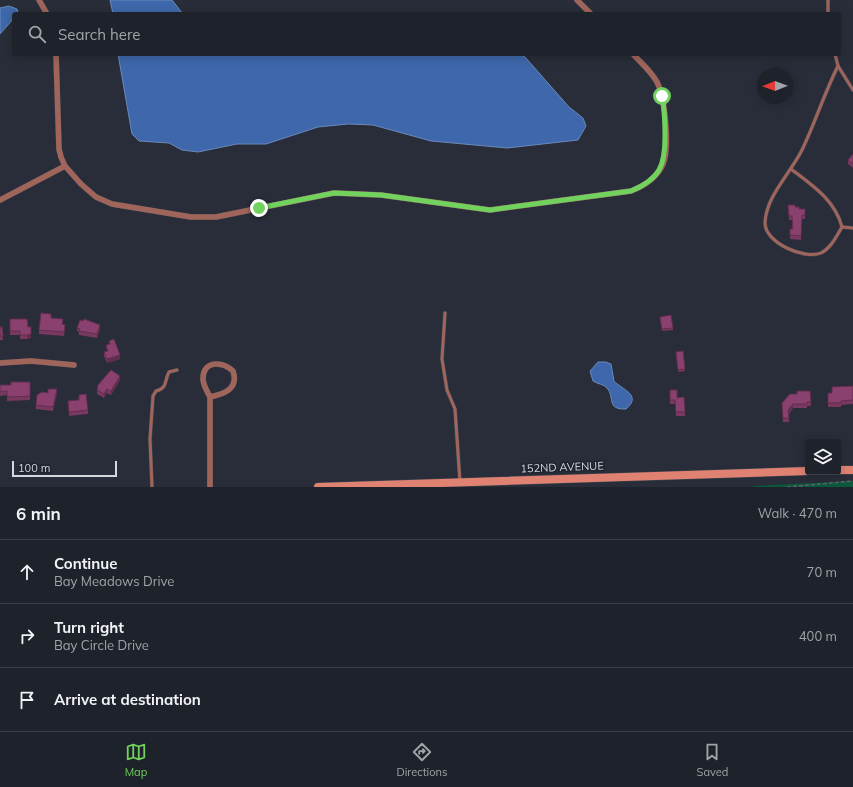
<!DOCTYPE html>
<html lang="en">
<head>
<meta charset="utf-8">
<style>
	:root { --surface:#1e222b; --page:#2b2f37; --text:#f1f3f6; --muted:#a1a4a9; --line:#3c3f47; --accent:#71d25e }
	body { margin:0; font-family:Mulish,sans-serif; background:var(--page); color:var(--text) }
	.controls { position:absolute; right:12px; bottom:12px; display:grid; overflow:hidden; border-radius:4px; box-shadow:0 2px 10px #0003 }
	.controls button { width:36px; height:36px; display:grid; place-items:center; padding:0; border:0; border-bottom:1px solid var(--line); background:var(--surface); color:var(--text); font:20px sans-serif }
	.compass { position:absolute; left:757px; top:68px; width:36px; height:36px; border-radius:50%; background:var(--surface); box-shadow:0 2px 10px #0003; rotate:269deg }
	.scale { position:absolute; left:12px; bottom:10px; width:105px; box-sizing:border-box; padding-left:4px; border:2px solid #d3d7de; border-top:0; font-size:11px; line-height:14px; white-space:nowrap; color:#d3d7de; -webkit-text-stroke:3px #1f242f; paint-order:stroke }
	.stop { position:absolute; width:12px; height:12px; margin:-9px; border:3px solid #71d25e; border-radius:50%; background:#fff }
	.stop.end { background:#71d25e; border-color:#fff; box-shadow:0 1px 4px #0008 }
	.list { margin:0; padding:0; list-style:none }
	h2 { display:flex; justify-content:space-between; align-items:center; height:52px; margin:0; padding:0 16px; font-size:17px }
	h2 small { font-size:13px; font-weight:400; color:var(--muted) }
	.list li { display:grid; grid-template-columns:26px 1fr auto; gap:12px; align-items:center; box-sizing:border-box; height:64px; padding:0 16px; border-top:1px solid var(--line) }
	.list b { display:block; font-size:15px; white-space:nowrap }
	.list p { margin:0; font-size:13px; white-space:nowrap; color:var(--muted) }
	.list em { font-size:13px; font-style:normal; color:var(--muted) }
	.icon { flex:none; width:22px; height:22px; fill:none; stroke:currentColor; stroke-width:2; stroke-linecap:round; stroke-linejoin:round }
	.map { position:relative; flex:none; width:853px; height:487px; overflow:hidden }
	.search { position:absolute; background:var(--surface); box-shadow:0 2px 10px #0003; left:12px; right:12px; top:12px; height:44px; display:flex; align-items:center; gap:10px; box-sizing:border-box; padding:0 14px; border-radius:4px; color:var(--muted); font-size:15px }
	.sheet { height:244px; background:var(--surface) }
	nav { display:flex; justify-content:space-around; align-items:center; box-sizing:border-box; height:56px; border-top:1px solid var(--line); background:var(--surface); font-size:11px; color:var(--muted) }
	nav a { display:grid; justify-items:center; gap:2px }
	nav .on { color:var(--accent) }
	.map>svg:first-child { display:block }
	.park { fill:#0c583a }
	.water { fill:#3e68ab; stroke:#6b89ba }
	.lines { fill:none; stroke-linecap:round; stroke-linejoin:round }
	.lane-casing { stroke:#434853; stroke-width:4 }
	.street-casing { stroke:#434853; stroke-width:6 }
	.secondary-casing { stroke:#434853; stroke-width:9 }
	.path { stroke:#5f646e; stroke-width:1.5; stroke-dasharray:4 2; stroke-linecap:butt }
	.lane { stroke:#a0655a; stroke-width:3 }
	.street { stroke:#a0655a; stroke-width:5.5 }
	.secondary { stroke:#e08272; stroke-width:8 }
	.wall { fill:#783860 }
	.shaded-wall { fill:#612e4e }
	.building { fill:#8b4170; stroke:#612e4e }
	.route { stroke:#71d25e; stroke-width:5 }
	.labels { text-anchor:middle; dominant-baseline:central; stroke-width:3; stroke-linejoin:round; paint-order:stroke }
	.street-label { font-size:11px; fill:#d3d7de; stroke:#1f242f }
</style>
</head>
<body>
<div class="map">
<svg width="853" height="487" viewBox="0 0 853 487">
	<rect width="100%" height="100%" fill="#282d39"/>
	<polygon class="park" points="853,481 853,487 754,487 753,486"/>
	<g class="water">
		<polygon points="110,0 172,0 183,14 113,14"/>
		<polygon points="9,6 17,9 18,13 14,14 14,18 0,34 0,8"/>
		<polygon points="118,54 520,54 525,57 569,107 583,118 586,126 578,140 507,148 431,141 373,125 348,124 318,127 266,144 237,144 198,152 182,150 169,143 139,141 132,134"/>
		<path d="M598,362H606L611,364L614,381C621,389 643,395 626,409C606,410 615,397 607,388C604,384 597,384 593,381L590,371Z"/>
	</g>
	<g class="lines">
		<defs>
			<g id="lane">
				<polyline points="828,0 828,14"/>
				<polyline points="835,54 838,66 853,90"/>
				<path d="M838,66C824,94 815,123 802,150C790,174 766,196 765,223C765,243 805,260 821,253C831,248 836,237 842,227L853,228"/>
				<path d="M791,169C812,185 835,200 842,227"/>
				<polyline points="445,313 442,359 447,390 455,409 460,482"/>
				<path d="M152,487L150,439L153,396L156,391C168,388 164,381 169,372L177,370"/>
			</g>
			<g id="street">
				<polyline points="39,0 47,14"/>
				<polyline points="577,0 591,14"/>
				<path d="M56,54L59,149L61,157L65,166L81,184L96,197L112,204L191,217H216L334,193L381,195L490,210L631,191C644,186 657,178 663,164C670,148 665,98 657,82C651,71 641,63 633,54"/>
				<polyline points="0,200 65,166"/>
				<polyline points="0,363 31,361 74,365"/>
				<path d="M210,487V397C207,391 203,385 203,379C203,360 222,361 233,371C239,389 224,394 210,397"/>
			</g>
			<g id="secondary">
				<polyline points="838,470 853,470"/>
				<polyline points="318,487 808,471"/>
			</g>
		</defs>
		<use href="#lane" class="lane-casing"/>
		<use href="#street" class="street-casing"/>
		<use href="#secondary" class="secondary-casing"/>
		<polyline class="path" points="787,487 853,481"/>
		<use href="#lane" class="lane"/>
		<use href="#street" class="street"/>
		<use href="#secondary" class="secondary"/>
	</g>
	<g class="wall">
		<polygon points="853,154 853,168 848,164 848,160"/>
		<polygon points="788,205 795,207 799,209 805,209 805,219 802,219 801,240 790,239 790,229 792,229 792,220 789,220"/>
		<polygon points="51,318 62,324 65,328 64,336 39,334 39,330"/>
		<polygon points="10,319 28,327 31,338 27,339 20,339 20,335 10,335"/>
		<polygon points="660,319 673,328 673,330 662,331"/>
		<polygon points="0,327 2,327 3,340 0,340"/>
		<polygon points="77,328 100,329 97,338 79,335 79,332 77,331"/>
		<polygon points="109,341 120,359 107,363 104,356 104,352 107,351 106,345 109,345"/>
		<polygon points="683,351 685,371 678,372 676,352"/>
		<polygon points="120,380 111,395 107,393 104,398 97,394 97,390"/>
		<polygon points="30,382 30,400 7,401 7,395 0,396 0,385 11,385"/>
		<polygon points="853,386 853,404 841,405 841,407 828,407 828,393 832,393"/>
		<polygon points="670,390 677,398 685,412 685,416 676,416 675,404 670,404"/>
		<polygon points="57,393 53,411 36,409 36,405"/>
		<polygon points="79,395 88,410 88,414 69,416 68,401 79,400"/>
		<polygon points="811,402 811,406 807,406 807,408 793,408 789,414 789,422 783,422 782,403"/>
	</g>
	<g class="shaded-wall">
		<polygon points="100,325 100,329 97,338 97,334"/>
		<polygon points="31,334 31,338 27,339 27,335"/>
		<polygon points="120,355 120,359 107,363 107,359"/>
		<polygon points="120,376 120,380 111,395 111,391"/>
		<polygon points="57,389 57,393 53,411 53,407"/>
		<polygon points="107,389 107,393 104,398 104,394"/>
		<polygon points="793,404 793,408 788,414 788,410"/>
	</g>
	<g class="building">
		<polygon points="853,154 853,164 848,160"/>
		<polygon points="788,205 795,205 795,207 799,207 799,209 805,209 805,215 802,215 801,236 790,235 790,229 793,229 792,216 789,216"/>
		<polygon points="41,313 51,314 51,318 63,319 62,324 65,325 64,332 39,330"/>
		<polygon points="671,315 673,328 662,329 660,317"/>
		<polygon points="10,319 27,319 28,327 31,327 31,334 27,335 20,335 20,331 10,331"/>
		<polygon points="84,319 100,325 97,334 79,331 80,329 77,328 80,320 83,321"/>
		<polygon points="0,327 2,327 3,336 0,336"/>
		<polygon points="114,339 120,355 107,359 104,352 108,351 106,345 110,344 109,341"/>
		<polygon points="683,351 685,369 678,370 676,352"/>
		<polygon points="111,370 120,376 111,391 107,389 104,394 97,390 98,385"/>
		<polygon points="11,382 30,382 30,396 7,397 7,391 0,392 0,385 11,385"/>
		<polygon points="853,386 853,400 841,401 841,403 828,403 828,393 832,393 832,387"/>
		<polygon points="48,389 57,389 53,407 36,405 37,395 42,392 48,393"/>
		<polygon points="670,390 677,390 677,398 684,397 685,412 676,412 675,400 670,400"/>
		<polygon points="797,391 810,391 811,402 807,402 807,404 793,404 788,410 789,418 783,418 782,403 790,394 797,394"/>
		<polygon points="86,394 88,410 69,412 68,401 79,400 79,395"/>
	</g>
	<g class="lines">
		<path class="route" d="M259,208L334,193L381,195L490,210L631,191C660,179 665,166 665,136C665,123 665,110 662,96"/>
	</g>
	<g class="labels">
		<g class="street-label">
			<text transform="translate(562 467) rotate(-2)">152ND AVENUE</text>
		</g>
	</g>
</svg>
<div class="controls">
<button><svg class="icon" aria-label="layers" viewBox="0 0 24 24"><path d="M12 4l9 5-9 5-9-5zM3 14l9 5 9-5"/></svg></button>
</div>
<svg class="compass" viewBox="-18 -18 36 36"><path d="M0-13l5 13h-10z" fill="#e53935"/><path d="M0 13l5-13h-10z" fill="#a1a4a9"/></svg>
<div class="scale">100 m</div>
<div class="stop" style="left:662px;top:96px"></div>
<div class="stop end" style="left:259px;top:208px"></div>
<div class="search"><svg class="icon" aria-label="search" viewBox="0 0 24 24"><circle cx="10" cy="10" r="6"/><path d="M15 15l6 6"/></svg>Search here</div>
</div>
<section class="sheet">
<h2>6 min<small>Walk · 470 m</small></h2>
<ul class="list">
<li><svg class="icon" aria-label="ahead" viewBox="0 0 24 24"><path d="M12 20V5M6 11l6-6 6 6"/></svg><div><b>Continue</b><p>Bay Meadows Drive</p></div><em>70 m</em></li>
<li><svg class="icon" aria-label="right" viewBox="0 0 24 24"><path d="M7 20v-9h11M14 6l5 5-5 5"/></svg><div><b>Turn right</b><p>Bay Circle Drive</p></div><em>400 m</em></li>
<li><svg class="icon" aria-label="arrive" viewBox="0 0 24 24"><path d="M6 21V4h12l-3 4 3 4H6"/></svg><div><b>Arrive at destination</b></div></li>
</ul>
</section>
<nav>
<a class="on"><svg class="icon" aria-label="map" viewBox="0 0 24 24"><path d="M3 6l6-2 6 2 6-2v14l-6 2-6-2-6 2zM9 4v14M15 6v14"/></svg>Map</a>
<a><svg class="icon" aria-label="directions" viewBox="0 0 24 24"><path d="M12 3l9 9-9 9-9-9zM9 14v-3h6M13 9l2 2-2 2"/></svg>Directions</a>
<a><svg class="icon" aria-label="saved" viewBox="0 0 24 24"><path d="M7 4h10v16l-5-4-5 4z"/></svg>Saved</a>
</nav>
</body>
</html>
